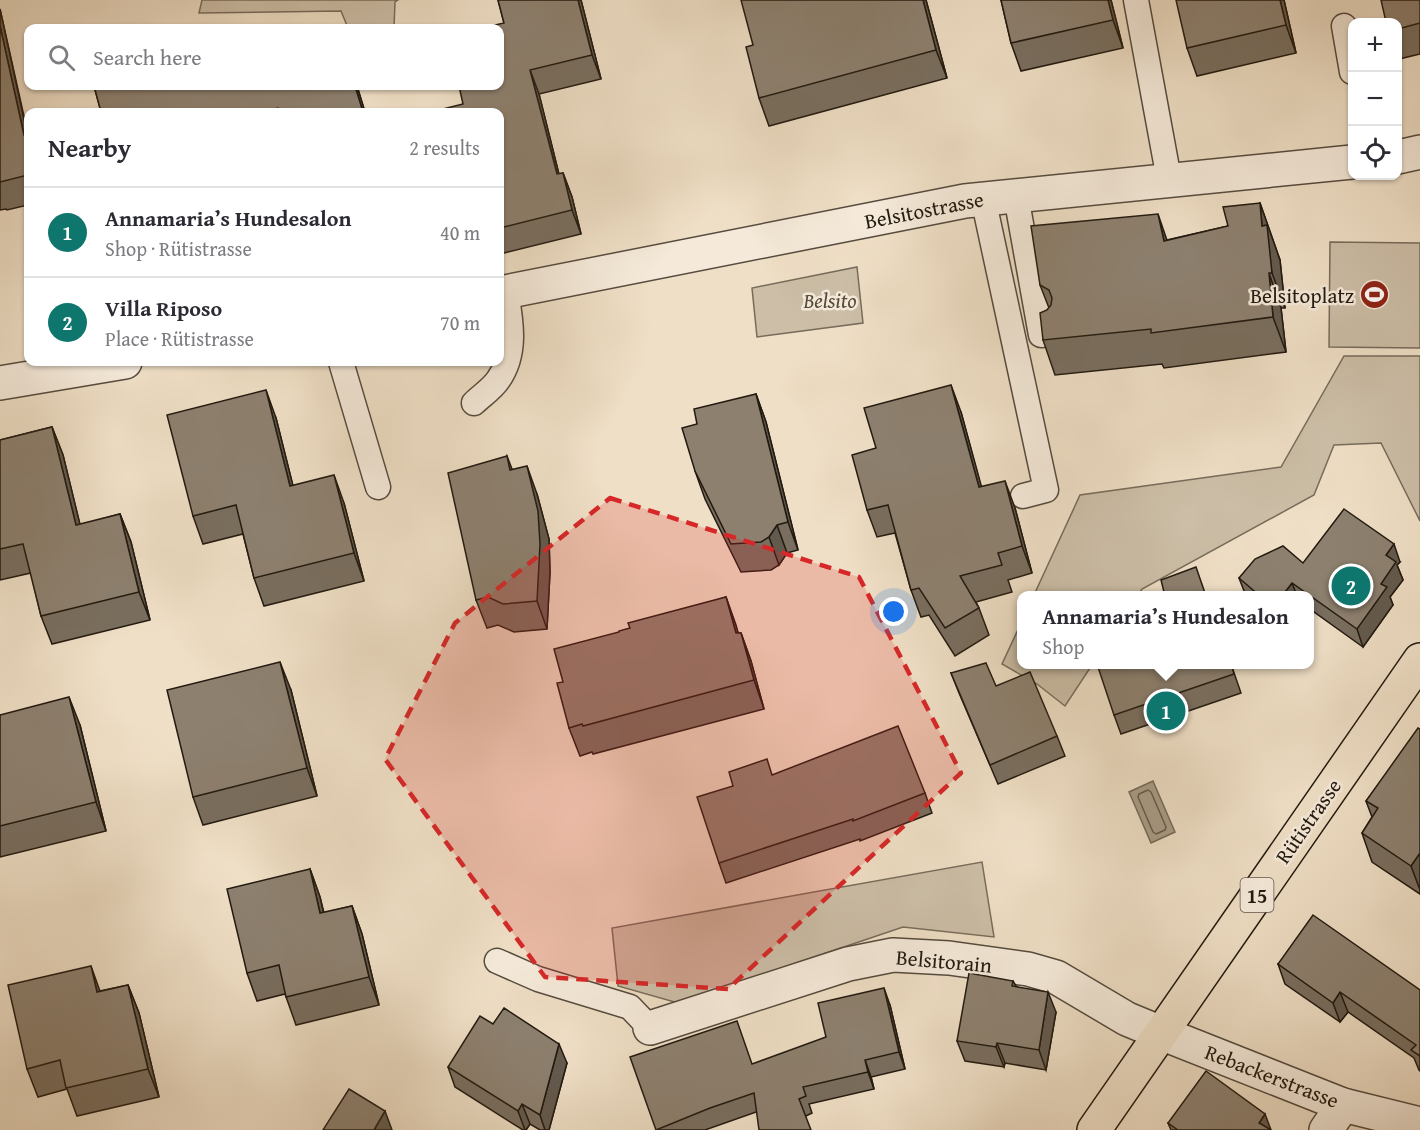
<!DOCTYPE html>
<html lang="en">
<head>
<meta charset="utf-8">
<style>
	:root { --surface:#fff; --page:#f2f2f3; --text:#2b2b33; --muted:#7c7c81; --line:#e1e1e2; --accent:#0f766e }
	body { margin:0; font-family:"Gentium Book Plus",serif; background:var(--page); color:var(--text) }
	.controls { position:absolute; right:18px; top:18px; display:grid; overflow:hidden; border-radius:12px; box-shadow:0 2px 4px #0004 }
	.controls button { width:54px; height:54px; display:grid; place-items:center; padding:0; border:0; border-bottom:2px solid var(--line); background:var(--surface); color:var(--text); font:30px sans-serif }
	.you { position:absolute; left:894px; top:612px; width:21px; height:21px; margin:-15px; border:4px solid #fff; border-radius:50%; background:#1a73e8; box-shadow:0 0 0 9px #1a73e833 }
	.badge { display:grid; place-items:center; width:39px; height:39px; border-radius:50%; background:var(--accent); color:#fff; font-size:20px; font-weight:700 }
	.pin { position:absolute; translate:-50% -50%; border:3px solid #fff; box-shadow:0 2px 6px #0006 }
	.popup { position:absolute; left:1017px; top:591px; width:297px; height:78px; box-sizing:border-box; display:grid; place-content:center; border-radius:12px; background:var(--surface); filter:drop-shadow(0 2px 4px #0005); font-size:20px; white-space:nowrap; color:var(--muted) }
	.popup b { font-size:22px; color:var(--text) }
	.popup::after { content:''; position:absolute; left:50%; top:100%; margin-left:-12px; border:12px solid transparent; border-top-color:var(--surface) }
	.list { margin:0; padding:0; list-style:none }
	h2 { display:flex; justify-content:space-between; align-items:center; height:78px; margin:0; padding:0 24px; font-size:26px }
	h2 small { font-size:20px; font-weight:400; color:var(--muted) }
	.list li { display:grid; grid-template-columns:39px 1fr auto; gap:18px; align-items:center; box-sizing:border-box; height:90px; padding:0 24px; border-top:2px solid var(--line) }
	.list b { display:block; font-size:22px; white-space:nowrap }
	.list p { margin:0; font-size:20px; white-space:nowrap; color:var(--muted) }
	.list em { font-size:20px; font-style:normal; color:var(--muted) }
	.icon { flex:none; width:33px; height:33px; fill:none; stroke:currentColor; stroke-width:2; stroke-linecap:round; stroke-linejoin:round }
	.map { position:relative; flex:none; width:1420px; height:1130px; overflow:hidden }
	.search { position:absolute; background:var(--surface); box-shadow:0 2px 4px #0004; left:24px; top:24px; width:480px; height:66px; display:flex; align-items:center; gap:15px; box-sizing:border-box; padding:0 21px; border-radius:12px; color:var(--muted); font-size:22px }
	.panel { position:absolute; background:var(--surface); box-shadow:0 2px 4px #0004; left:24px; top:108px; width:480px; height:258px; border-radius:12px }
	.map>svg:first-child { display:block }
	.green { fill:#ccbea7; stroke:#776c5c; stroke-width:1.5 }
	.water { fill:#a99c88; stroke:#736858; stroke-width:1.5 }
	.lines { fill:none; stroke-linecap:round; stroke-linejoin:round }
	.shore { stroke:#665b4c; stroke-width:1.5 }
	.service-casing { stroke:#554b3e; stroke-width:27 }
	.minor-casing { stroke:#554b3e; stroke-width:36 }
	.primary-casing { stroke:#221a10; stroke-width:36 }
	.service { stroke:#f5eada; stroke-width:24 }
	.minor { stroke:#f5eada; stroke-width:33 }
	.primary { stroke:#efdfc6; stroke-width:33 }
	.wall { fill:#796e5f; stroke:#221a10; stroke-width:1.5 }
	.shaded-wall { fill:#635a4e; stroke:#221a10; stroke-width:1.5 }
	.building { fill:#8d806f; stroke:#221a10; stroke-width:1.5 }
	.marked { fill:#d62828; fill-opacity:0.2; stroke:#d62828; stroke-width:4.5; stroke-dasharray:12 8; stroke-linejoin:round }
	.labels { text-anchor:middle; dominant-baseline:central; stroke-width:5; stroke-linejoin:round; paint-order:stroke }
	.shield { fill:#f5eada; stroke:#61584d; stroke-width:1.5 }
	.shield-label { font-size:20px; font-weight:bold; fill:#221a10 }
	.street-label { font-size:21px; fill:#221a10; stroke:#f5eada }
	.poi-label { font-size:21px; fill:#221a10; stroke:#f5eada; text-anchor:end }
	.park-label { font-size:21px; font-style:italic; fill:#554b3d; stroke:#f5eada }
</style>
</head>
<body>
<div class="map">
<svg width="1420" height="1130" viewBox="0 0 1420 1130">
	<rect width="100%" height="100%" fill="#efdfc6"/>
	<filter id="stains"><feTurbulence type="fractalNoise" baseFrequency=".00333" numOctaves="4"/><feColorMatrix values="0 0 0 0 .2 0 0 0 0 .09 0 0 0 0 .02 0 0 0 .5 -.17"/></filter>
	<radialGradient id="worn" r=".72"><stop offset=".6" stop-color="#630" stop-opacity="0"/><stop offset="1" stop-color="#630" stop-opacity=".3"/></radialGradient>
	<g class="green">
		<polygon points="202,0 398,0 395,2 394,28 348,28 341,11 199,13"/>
		<polygon points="1330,242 1420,243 1420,348 1329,347"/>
		<polygon points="857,267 863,323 757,337 752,288"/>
		<polygon points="1344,356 1420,356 1420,521 1381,443 1334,445 1314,495 1142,589 1138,595 1034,595 1080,495 1281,467"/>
		<polygon points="1022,621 1022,664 1092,665 1065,706 1037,684 1002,664"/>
		<polygon points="982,862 994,937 903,927 678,1003 618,986 612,928"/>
	</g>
	<polygon class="water" points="1153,781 1175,832 1151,843 1129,792"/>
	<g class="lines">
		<polygon class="shore" points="1148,790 1151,792 1166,827 1165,830 1156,834 1153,832 1138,797 1139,794"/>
		<defs>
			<g id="service">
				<polyline points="1136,0 1169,179"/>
				<polyline points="1344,26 1352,72"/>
				<polyline points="1016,196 1041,335 1051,334"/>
				<polyline points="983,198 1046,490 1023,496"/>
				<polyline points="341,362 378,487"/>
				<path d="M474,403C481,396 492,389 498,380C517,354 511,321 506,292"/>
				<polyline points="497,961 538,979 630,1007 650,1028"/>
			</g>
			<g id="minor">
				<polyline points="1398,157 1420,152"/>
				<polyline points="500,293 965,201 1352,162"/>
				<polyline points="0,383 125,362"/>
				<polyline points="650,1028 848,964 893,955 949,958 1028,969 1056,977 1127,1019 1161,1033 1343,1105 1420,1124"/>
				<polyline points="1326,1130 1343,1105"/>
			</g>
			<polyline id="primary" points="1094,1130 1420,660"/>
		</defs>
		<use href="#service" class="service-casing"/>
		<use href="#minor" class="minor-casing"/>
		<use href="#primary" class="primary-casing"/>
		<use href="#service" class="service"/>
		<use href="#minor" class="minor"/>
		<use href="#primary" class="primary"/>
	</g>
	<g class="wall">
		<polygon points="498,0 581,0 601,79 539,94 559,174 563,173 572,197 581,234 500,254 500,112 463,104 504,23"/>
		<polygon points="926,0 947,78 769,126 759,98"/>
		<polygon points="1001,0 1111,0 1123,48 1021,71 1011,43"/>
		<polygon points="1284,0 1296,53 1197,76 1187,48"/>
		<polygon points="1420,0 1420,54 1399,59 1398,56 1398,22"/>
		<polygon points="0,9 28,134 28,205 7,210 6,209 0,210"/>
		<polygon points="94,86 357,86 365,112 101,112"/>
		<polygon points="1260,203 1280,260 1285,308 1281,308 1286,352 1164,368 1162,364 1055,375 1043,340 1047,310 1049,308 1040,285 1167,240 1228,226"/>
		<polygon points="756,394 766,422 798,550 787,553 779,565 771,570 741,572 705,499 695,471 697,424"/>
		<polygon points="961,412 981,487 1015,508 1032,573 1008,580 1012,592 976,602 979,608 989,635 955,656 929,615 921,617 911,590 895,533 877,537 867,510 876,448"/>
		<polygon points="276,418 293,486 344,503 364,581 264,606 254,578 243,534 203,544 193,516"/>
		<polygon points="52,427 63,455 80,525 120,514 131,542 150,620 52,644 41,616 31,573 0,580 0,440"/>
		<polygon points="507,456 512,469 537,494 549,539 550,572 547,629 514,632 498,625 487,628 476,600"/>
		<polygon points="1400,562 1397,565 1403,580 1390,597 1393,605 1363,647 1310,609 1310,596 1246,596 1239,578 1303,563"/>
		<polygon points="726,597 738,633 741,633 751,661 764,709 593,754 592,752 580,756 569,728 563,682 619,632"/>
		<polygon points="1231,664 1241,693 1121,734 1114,715"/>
		<polygon points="951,673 996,686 1057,736 1065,756 998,784 959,693"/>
		<polygon points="291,690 317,796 203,825 193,797"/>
		<polygon points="0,715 80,725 106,831 0,857"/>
		<polygon points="1420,729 1420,894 1372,862 1362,833 1372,817 1366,801"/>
		<polygon points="773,775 925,793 932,813 860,841 860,839 726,883 719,863"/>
		<polygon points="310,869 320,897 324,913 352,906 362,934 379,1005 296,1025 285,994 257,1001 247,973"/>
		<polygon points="1278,964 1420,990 1420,1071 1419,1070 1414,1058 1348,1012 1340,1022 1285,984"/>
		<polygon points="1013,981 1016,986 1056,1012 1046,1070 1005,1063 1004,1067 965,1061 957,1041"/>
		<polygon points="128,985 139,1013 159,1097 77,1116 67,1089 38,1097 27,1069 100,991"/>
		<polygon points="890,1005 905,1069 871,1077 874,1089 809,1104 812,1113 806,1116 756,1112 705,1130 656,1130 826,1037"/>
		<polygon points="493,1024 567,1063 549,1130 540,1130 530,1124 526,1130 523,1130 455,1087 448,1067"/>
		<polygon points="1168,1123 1271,1130 1171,1130"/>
	</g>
	<g class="shaded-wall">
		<polygon points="578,0 581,0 601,79 592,55"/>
		<polygon points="923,0 926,0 947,78 936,50"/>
		<polygon points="1108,0 1111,0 1123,48 1113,20"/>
		<polygon points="1280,0 1284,0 1296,53 1286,25"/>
		<polygon points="0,9 28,138 24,135 0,26"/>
		<polygon points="530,70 539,94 565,199 557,174"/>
		<polygon points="355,86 357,86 365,112 363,112"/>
		<polygon points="563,173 572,197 581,234 572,210"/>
		<polygon points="1260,203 1280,260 1285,308 1272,273 1262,226"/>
		<polygon points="1158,214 1170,249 1164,241"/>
		<polygon points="1269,273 1281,308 1286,352 1273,317"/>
		<polygon points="951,385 961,412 989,514 979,487"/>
		<polygon points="266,390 276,418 300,514 290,486"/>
		<polygon points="756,394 766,422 798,550 788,522"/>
		<polygon points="52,427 63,455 87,553 76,525"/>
		<polygon points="527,466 537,494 549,539 550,572 547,629 537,601"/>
		<polygon points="334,475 344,503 364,581 354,553"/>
		<polygon points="1005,481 1015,508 1032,573 1022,546"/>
		<polygon points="120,514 131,542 150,620 139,592"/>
		<polygon points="777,525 787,553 779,565 769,537"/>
		<polygon points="1394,544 1400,562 1397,565 1403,580 1390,597 1393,605 1363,647 1357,629 1381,584 1386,555"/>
		<polygon points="1292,583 1297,596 1282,596"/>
		<polygon points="726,597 736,625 746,661 736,633"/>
		<polygon points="741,633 751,661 764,709 754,680"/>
		<polygon points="280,662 291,690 317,796 307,768"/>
		<polygon points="69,697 80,725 106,831 96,802"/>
		<polygon points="1420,853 1420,890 1411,866"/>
		<polygon points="310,869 320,897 330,941 320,913"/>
		<polygon points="352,906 362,934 379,1005 369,977"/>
		<polygon points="91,966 101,994 97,992"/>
		<polygon points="128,985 139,1013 159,1097 148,1069"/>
		<polygon points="884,988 890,1005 905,1069 899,1052"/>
		<polygon points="1048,992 1056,1012 1046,1070 1039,1050"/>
		<polygon points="1340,992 1348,1012 1340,1022 1333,1003"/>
		<polygon points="997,1043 1005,1063 1004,1067 996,1047"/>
		<polygon points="559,1044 567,1063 549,1130 545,1130 540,1115"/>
		<polygon points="865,1060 871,1077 874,1089 868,1072"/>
		<polygon points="522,1104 530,1124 526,1130 525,1130 518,1111"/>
		<polygon points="385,1111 392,1130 374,1130"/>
		<polygon points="1265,1114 1271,1130 1259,1123"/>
	</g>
	<g class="building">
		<polygon points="498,0 578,0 592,55 530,70 557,174 563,173 572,210 500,228 500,112 431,112 463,104 459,86 500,86 500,28 482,28 504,23"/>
		<polygon points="741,0 923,0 936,50 759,98 746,47 753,45"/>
		<polygon points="1001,0 1108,0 1113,20 1011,43"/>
		<polygon points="1176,0 1280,0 1286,25 1187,48"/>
		<polygon points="1381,0 1420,0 1420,23 1398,29 1398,22 1386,22"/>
		<polygon points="0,26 24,135 28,134 28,175 0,182"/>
		<polygon points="94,86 355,86 363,112 280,112 278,108 261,112 101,112"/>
		<polygon points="1260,203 1262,226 1267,225 1272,273 1269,273 1273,317 1151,333 1151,329 1043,340 1040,313 1047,310 1051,305 1052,298 1049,290 1040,285 1031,226 1158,214 1164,241 1228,226 1223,207"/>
		<polygon points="951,385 979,487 1005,481 1022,546 998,553 1002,565 960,576 979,608 945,628 919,588 911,590 888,505 867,510 852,455 876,448 864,408"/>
		<polygon points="266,390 290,486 334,475 354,553 254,578 236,505 193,516 167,415"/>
		<polygon points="756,394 788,522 777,525 769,537 761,542 731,544 695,471 682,428 697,424 694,409"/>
		<polygon points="52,427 76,525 120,514 139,592 41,616 23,544 0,549 0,440"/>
		<polygon points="507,456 510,470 527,466 538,511 540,544 537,601 503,604 488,597 476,600 448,473"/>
		<polygon points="1344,509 1394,544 1386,555 1396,562 1381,584 1387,587 1357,629 1292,583 1282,596 1260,596 1239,578 1255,559 1283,546 1303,563"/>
		<polygon points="1196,567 1206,596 1165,596 1161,580"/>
		<polygon points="726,597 736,633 741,633 754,680 583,726 582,724 569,728 557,683 563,682 554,649 619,632 619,631 630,628 628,623"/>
		<polygon points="280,662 307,768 193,797 167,690"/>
		<polygon points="986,663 996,686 1030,672 1057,736 990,765 951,673"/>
		<polygon points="1097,664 1231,664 1234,674 1114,715"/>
		<polygon points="69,697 96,802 0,826 0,715"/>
		<polygon points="898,726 925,793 853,821 853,819 719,863 697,797 733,786 729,772 767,759 772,775"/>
		<polygon points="1418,728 1420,729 1420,853 1411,866 1362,833 1378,808 1366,801"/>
		<polygon points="310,869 320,913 352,906 369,977 286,997 279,965 247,973 227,889"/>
		<polygon points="1313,915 1420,990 1420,1056 1411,1050 1416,1045 1340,992 1333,1003 1278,964"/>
		<polygon points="91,966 97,992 128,985 148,1069 66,1088 60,1060 27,1069 8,985"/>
		<polygon points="969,973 1013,981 1012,986 1048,992 1039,1050 997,1043 996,1047 957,1041"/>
		<polygon points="884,988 899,1052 865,1060 868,1072 803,1087 806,1096 799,1099 811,1130 759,1130 754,1093 710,1108 656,1130 630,1057 737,1021 752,1064 826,1037 818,1003"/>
		<polygon points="504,1008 559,1044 540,1115 522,1104 518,1111 448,1067 480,1016 493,1024"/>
		<polygon points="1206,1071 1265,1114 1259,1123 1271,1130 1178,1130 1168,1123"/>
		<polygon points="349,1089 385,1111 374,1130 323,1130"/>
	</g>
	<path class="marked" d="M610,498L859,577L961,773L728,989L545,977L385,759L455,623Z"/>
	<defs>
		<symbol id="stadium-disc" viewBox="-11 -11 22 22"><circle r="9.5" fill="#8f2418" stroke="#f5eada"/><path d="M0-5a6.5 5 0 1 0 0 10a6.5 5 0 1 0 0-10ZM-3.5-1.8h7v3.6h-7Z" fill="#fff"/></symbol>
	</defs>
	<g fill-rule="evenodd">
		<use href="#stadium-disc" x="1358" y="278" width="33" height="33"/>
	</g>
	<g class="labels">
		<rect class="shield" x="1240.5" y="878" width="33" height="34" rx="4.5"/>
		<g class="shield-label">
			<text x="1257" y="895">15</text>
		</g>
		<g class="street-label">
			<text transform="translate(924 210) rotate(-11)">Belsitostrasse</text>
			<text transform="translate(1308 821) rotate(-55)">Rütistrasse</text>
			<text transform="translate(944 961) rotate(5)">Belsitorain</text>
			<text transform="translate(1272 1076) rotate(21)">Rebackerstrasse</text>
		</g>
		<g class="poi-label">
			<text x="1354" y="295">Belsitoplatz</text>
		</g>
		<g class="park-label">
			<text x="830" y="300">Belsito</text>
		</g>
	</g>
	<rect width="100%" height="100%" filter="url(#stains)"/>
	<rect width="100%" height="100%" fill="url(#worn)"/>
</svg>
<div class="controls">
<button>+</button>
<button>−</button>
<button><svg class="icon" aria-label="locate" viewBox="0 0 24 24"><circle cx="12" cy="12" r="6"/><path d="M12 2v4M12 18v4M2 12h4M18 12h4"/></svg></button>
</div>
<div class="you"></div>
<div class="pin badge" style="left:1166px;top:711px">1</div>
<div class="popup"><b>Annamaria’s Hundesalon</b>Shop</div>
<div class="pin badge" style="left:1351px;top:586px">2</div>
<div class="search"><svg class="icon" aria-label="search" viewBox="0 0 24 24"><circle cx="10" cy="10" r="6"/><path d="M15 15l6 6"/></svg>Search here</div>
<section class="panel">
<h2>Nearby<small>2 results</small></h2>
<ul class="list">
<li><span class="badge">1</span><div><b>Annamaria’s Hundesalon</b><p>Shop · Rütistrasse</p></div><em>40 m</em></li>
<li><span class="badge">2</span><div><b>Villa Riposo</b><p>Place · Rütistrasse</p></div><em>70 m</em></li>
</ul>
</section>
</div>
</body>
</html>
